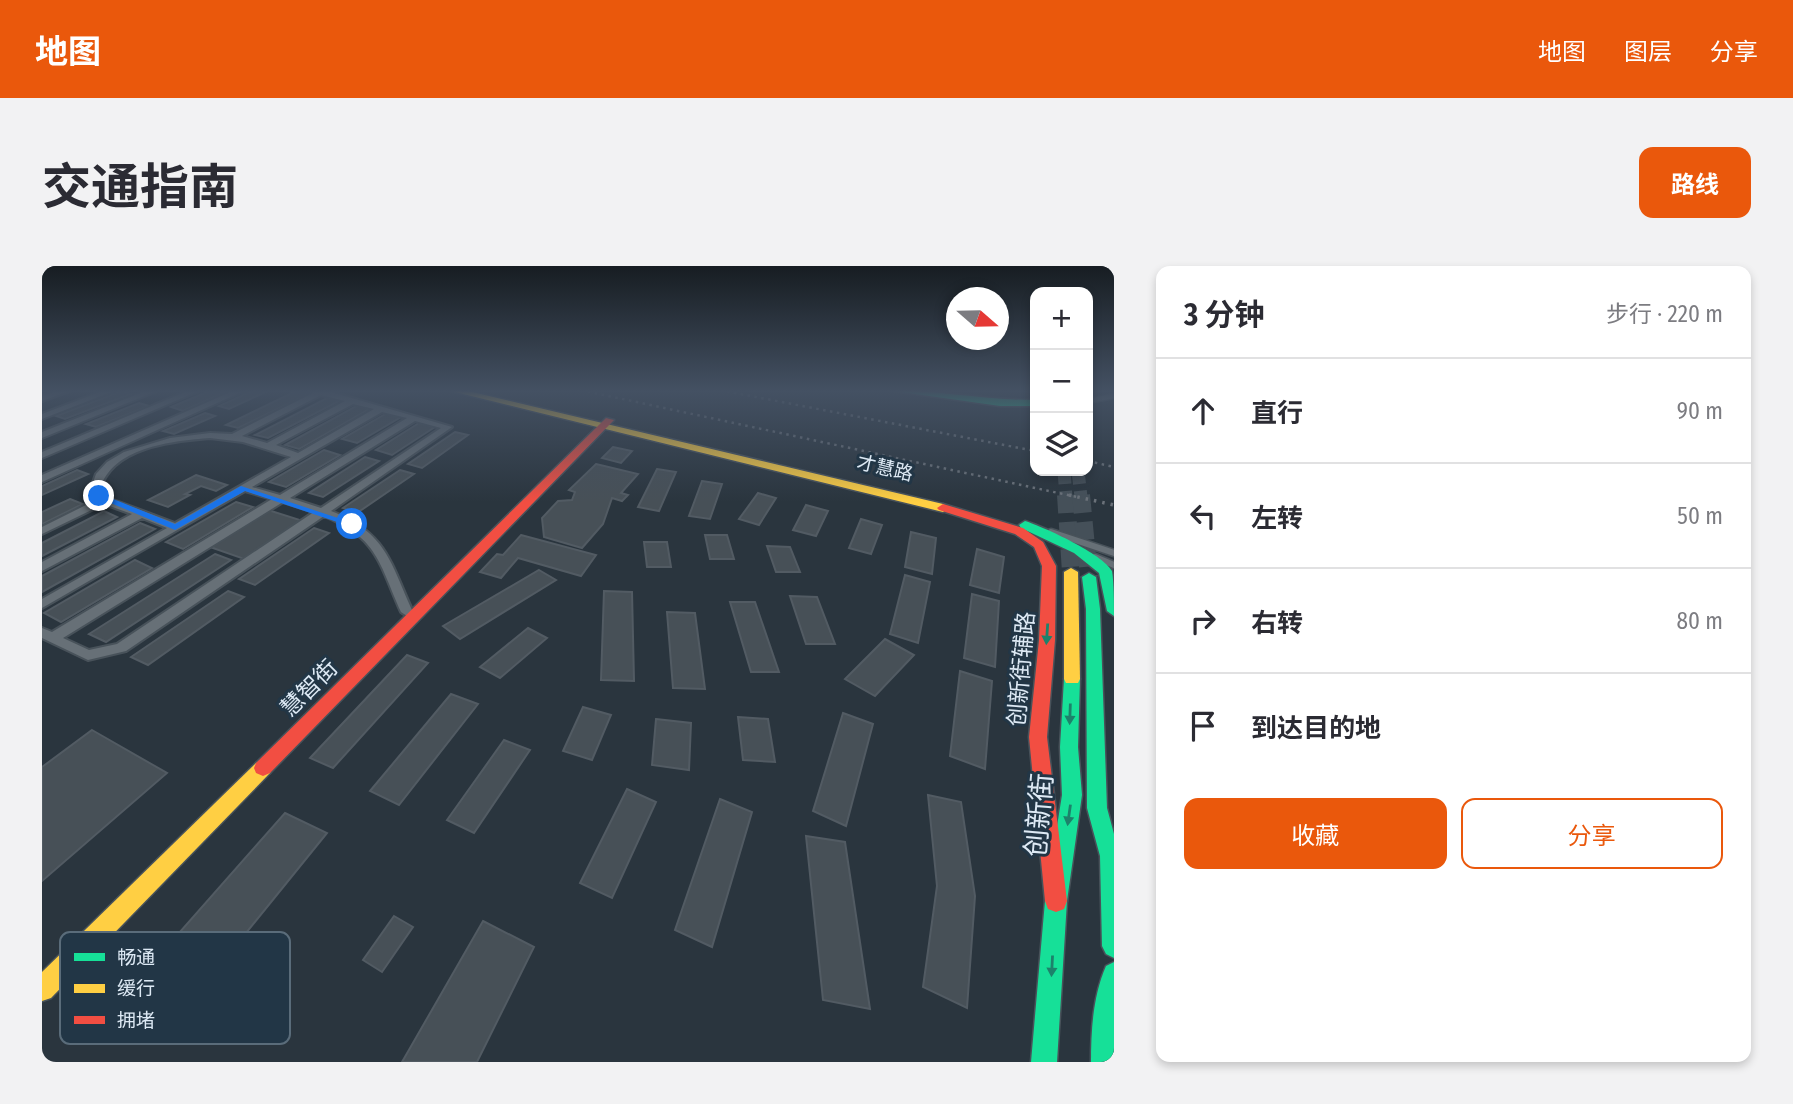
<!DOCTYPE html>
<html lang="zh">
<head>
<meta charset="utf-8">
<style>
	:root { --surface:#fff; --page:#f2f2f3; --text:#2b2b33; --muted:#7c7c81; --line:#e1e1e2; --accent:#ea580c }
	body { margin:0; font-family:"Fira Sans Condensed","Noto Sans SC",sans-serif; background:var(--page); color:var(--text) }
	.controls { position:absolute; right:21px; top:21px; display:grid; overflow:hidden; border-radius:14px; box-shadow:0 4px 10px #0003 }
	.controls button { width:63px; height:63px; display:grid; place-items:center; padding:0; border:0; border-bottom:2px solid var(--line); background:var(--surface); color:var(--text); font:35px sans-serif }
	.compass { position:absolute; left:904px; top:21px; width:63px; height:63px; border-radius:50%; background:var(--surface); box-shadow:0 4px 10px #0003; rotate:110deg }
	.stop { position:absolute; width:21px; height:21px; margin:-16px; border:5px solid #1a73e8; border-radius:50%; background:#fff }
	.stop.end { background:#1a73e8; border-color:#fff; box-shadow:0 2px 7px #0008 }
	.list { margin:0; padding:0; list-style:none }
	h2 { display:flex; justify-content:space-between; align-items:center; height:91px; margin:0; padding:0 28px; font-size:30px }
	h2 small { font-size:23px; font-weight:400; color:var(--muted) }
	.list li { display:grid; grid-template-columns:46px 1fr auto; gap:21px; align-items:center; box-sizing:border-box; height:105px; padding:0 28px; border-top:2px solid var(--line) }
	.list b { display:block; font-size:26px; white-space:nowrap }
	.list em { font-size:23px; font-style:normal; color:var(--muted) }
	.actions { display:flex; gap:14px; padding:21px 28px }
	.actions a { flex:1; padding:16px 0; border:2px solid var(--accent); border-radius:14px; text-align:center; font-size:24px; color:var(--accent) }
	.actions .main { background:var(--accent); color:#fff }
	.icon { flex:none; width:38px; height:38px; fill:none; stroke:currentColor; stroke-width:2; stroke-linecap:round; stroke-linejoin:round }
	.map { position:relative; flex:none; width:1072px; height:796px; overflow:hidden; border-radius:14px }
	header { display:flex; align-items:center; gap:42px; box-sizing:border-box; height:98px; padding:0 35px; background:var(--accent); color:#fff }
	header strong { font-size:33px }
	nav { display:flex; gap:38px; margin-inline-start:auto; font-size:24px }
	.intro { display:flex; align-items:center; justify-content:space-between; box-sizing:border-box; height:168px; padding:0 42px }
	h1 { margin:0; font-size:49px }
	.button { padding:18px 32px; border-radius:14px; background:var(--accent); color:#fff; font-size:24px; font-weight:700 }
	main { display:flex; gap:42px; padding:0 42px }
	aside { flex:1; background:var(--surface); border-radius:14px; box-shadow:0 4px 10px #0003 }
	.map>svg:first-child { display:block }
	.building { fill:#475057; stroke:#525b63; stroke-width:2 }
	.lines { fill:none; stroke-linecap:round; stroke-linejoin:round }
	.secondary-tunnel-far1 { stroke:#455059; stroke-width:13; stroke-dasharray:13 7; stroke-linecap:butt }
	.secondary-tunnel { stroke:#455059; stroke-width:18; stroke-dasharray:18 9; stroke-linecap:butt }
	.lane-far1-casing { stroke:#48525a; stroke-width:7 }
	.lane-casing { stroke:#48525a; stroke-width:9 }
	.street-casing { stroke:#48525a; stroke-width:4 }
	.fast-casing { stroke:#48525a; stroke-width:3 }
	.slow-casing { stroke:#48525a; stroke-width:3 }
	.jam-casing { stroke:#48525a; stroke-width:3 }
	.lane-far1 { stroke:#677077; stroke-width:4.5 }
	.lane { stroke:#677077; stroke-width:6 }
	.street { fill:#677077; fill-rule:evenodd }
	.fast { fill:#16e098; fill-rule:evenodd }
	.slow { fill:#ffcf43; fill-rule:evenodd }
	.jam { fill:#f24e42; fill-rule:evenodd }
	.rail-far1 { stroke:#6a7179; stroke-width:2.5; stroke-dasharray:2.5 4.5; stroke-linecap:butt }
	.rail { stroke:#6a7179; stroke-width:3.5; stroke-dasharray:2.5 6; stroke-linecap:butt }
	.oneway { fill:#1d826b }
	.route { fill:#1a73e8 }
	.labels { text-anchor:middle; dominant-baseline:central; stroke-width:6; stroke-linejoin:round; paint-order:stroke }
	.far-street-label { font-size:19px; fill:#dde9f4; stroke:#223646 }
	.street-label { font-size:23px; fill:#dde9f4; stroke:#223646 }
	.near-street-label { font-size:28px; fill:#dde9f4; stroke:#223646 }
	.key { fill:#223646; stroke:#5a6c7a; stroke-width:2 }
	.key-label { font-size:19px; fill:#dde9f4 }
</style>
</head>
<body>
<header>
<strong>地图</strong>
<nav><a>地图</a><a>图层</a><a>分享</a></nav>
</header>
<div class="intro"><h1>交通指南</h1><a class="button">路线</a></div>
<main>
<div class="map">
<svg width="1072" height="796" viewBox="0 0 1072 796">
	<rect width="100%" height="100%" fill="#2a353e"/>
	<g class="building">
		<polygon points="170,124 188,124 141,145 129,141"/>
		<polygon points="212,124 228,124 187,143 177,140"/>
		<polygon points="256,124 271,126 196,162 184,159"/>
		<polygon points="80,125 89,128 23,153 14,150"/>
		<polygon points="287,131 299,134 226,172 213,169"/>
		<polygon points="97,137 107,140 54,161 44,158"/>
		<polygon points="316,139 329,142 257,183 243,179"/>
		<polygon points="163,147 173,150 132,168 121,165"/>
		<polygon points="345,147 359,151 315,177 300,173"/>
		<polygon points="377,157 393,161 350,189 334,184"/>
		<polygon points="413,166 426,169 380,202 366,198"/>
		<polygon points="571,181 590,185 579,197 560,192"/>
		<polygon points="282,184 298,189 244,221 227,216"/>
		<polygon points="323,191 337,195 281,231 267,227"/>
		<polygon points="554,198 596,208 579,227 586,229 580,235 570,232 561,258 540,282 502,271 500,252 516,235 530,234 533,226 527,224"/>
		<polygon points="615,203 634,206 617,245 596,241"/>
		<polygon points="35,204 46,208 0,229 0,220"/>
		<polygon points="358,204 372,208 315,247 301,242"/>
		<polygon points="154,209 185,219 174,225 159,220 143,228 148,229 126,241 106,234"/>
		<polygon points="660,215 680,218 668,253 647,250"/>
		<polygon points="716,227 734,232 717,259 697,253"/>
		<polygon points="28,233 41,238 0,258 0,246"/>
		<polygon points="194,236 211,241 141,283 124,276"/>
		<polygon points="764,239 786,245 774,270 751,264"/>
		<polygon points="226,244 261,255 205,294 168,281"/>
		<polygon points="62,245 75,251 0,290 0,277"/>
		<polygon points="819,253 840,259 829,288 807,282"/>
		<polygon points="98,257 113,263 0,326 0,310"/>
		<polygon points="272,262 287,267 213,319 197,313"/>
		<polygon points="869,266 894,272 890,308 863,301"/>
		<polygon points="479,269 554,289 539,310 476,292 459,312 438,306 455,288 461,289"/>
		<polygon points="663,269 685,269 692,293 668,293"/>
		<polygon points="602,276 625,276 629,301 605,301"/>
		<polygon points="725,280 748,281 758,306 734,306"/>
		<polygon points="935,283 962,291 957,327 928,319"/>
		<polygon points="173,288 189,294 64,376 47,368"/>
		<polygon points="93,294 110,302 19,356 2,347"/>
		<polygon points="497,304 514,314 418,373 401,360"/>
		<polygon points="863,309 888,316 876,377 848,368"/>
		<polygon points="186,325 202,331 106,399 89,391"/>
		<polygon points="562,325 590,326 592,415 559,414"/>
		<polygon points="930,328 957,335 953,401 922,392"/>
		<polygon points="748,330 775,331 793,378 764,378"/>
		<polygon points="688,336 713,336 737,406 709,406"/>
		<polygon points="625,346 653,347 663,423 631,422"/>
		<polygon points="486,362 505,372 458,412 438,401"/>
		<polygon points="843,373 872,389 833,430 803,413"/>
		<polygon points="365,389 386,397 291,502 268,492"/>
		<polygon points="918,405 950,415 943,503 908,490"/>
		<polygon points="409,428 436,438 357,539 328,525"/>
		<polygon points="541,441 569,449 550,494 521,485"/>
		<polygon points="801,447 831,458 804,560 771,545"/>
		<polygon points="696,451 726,453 733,496 701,494"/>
		<polygon points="614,453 649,457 647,504 610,499"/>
		<polygon points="50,464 125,507 0,615 0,501"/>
		<polygon points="462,474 488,484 432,567 405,554"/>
		<polygon points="585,523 614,536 570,632 538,617"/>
		<polygon points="886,529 919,536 933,630 925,742 881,721 895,620"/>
		<polygon points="678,533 710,546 670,681 633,664"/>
		<polygon points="243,547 285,567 153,730 107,701"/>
		<polygon points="764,570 803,576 828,743 781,734"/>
		<polygon points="352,650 371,661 340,706 321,694"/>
		<polygon points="441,655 492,681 435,796 360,796"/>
	</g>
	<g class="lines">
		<g class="secondary-tunnel-far1">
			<polyline points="1022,205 1024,231"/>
			<polyline points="1036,205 1039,231"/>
		</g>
		<g class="secondary-tunnel">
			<polyline points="1024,229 1029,306"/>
			<polyline points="1039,229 1047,311"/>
		</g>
		<defs>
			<polyline id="lane-far1" points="1046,135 1072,130"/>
			<g id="lane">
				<polyline points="1009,266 1072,287"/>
				<polyline points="1053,291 1072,299"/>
			</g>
			<g id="street">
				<polygon points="18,124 30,124 0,135 0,130"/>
				<polygon points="63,124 74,124 0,153 0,148"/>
				<polygon points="106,124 117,124 0,172 0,166"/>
				<polygon points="148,124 159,124 0,192 0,186"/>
				<polygon points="193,124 204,124 0,216 0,209"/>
				<path d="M266,124H282L410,161L289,245C345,267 348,296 371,346L370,349L365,350L359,346C337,297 336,272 282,250L84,385L46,394L0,372V362L10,366L230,233L203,225L0,342V333L125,262L100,252L0,305V296L90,248L62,238L0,268V261L56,233L48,225L54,208L65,196L82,186L128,172L168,167L190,168L271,127ZM279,129L303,135L225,177L200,170ZM311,138L332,143L256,187L234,179ZM340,146L365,152L238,229L210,221ZM373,155L399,162L279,242L248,232ZM168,172L201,176L249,191L133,257L66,232L58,224C69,181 130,175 168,172ZM241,236L272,246L75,378L47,384L21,372Z"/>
			</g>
			<g id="fast">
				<path d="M845,124C895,124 943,134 993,134V140H958Z"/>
				<path d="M983,255C1002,261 1061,288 1070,305C1072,317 1072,337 1072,350L1065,345L1057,307L1032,287L979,262L977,259Z"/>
				<polygon points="1047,307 1054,311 1058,343 1065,542 1072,568 1072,692 1064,688 1060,680 1058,590 1045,542 1044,343 1040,311"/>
				<polygon points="1030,407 1036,409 1038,413 1036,481 1040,529 1025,635 1015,796 989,796 1003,635 1020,529 1018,481 1022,413 1024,409"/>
				<path d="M1072,696V796H1049C1049,763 1051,730 1064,700Z"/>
			</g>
			<g id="slow">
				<polygon points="405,124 422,124 901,238 907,242 901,246"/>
				<polygon points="1029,302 1036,306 1038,413 1036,417 1024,417 1022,413 1022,306"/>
				<polygon points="221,494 228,497 230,502 228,507 9,732 0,735 0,706 214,497"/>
			</g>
			<g id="jam">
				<polygon points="564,152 572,154 228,507 221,510 214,507 212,502 214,497"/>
				<polygon points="901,238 981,262 1001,276 1014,300 1013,374 1005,471 1025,635 1022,643 1014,646 1006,643 1003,635 987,471 997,374 1000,300 992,281 973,268 897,244 895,242"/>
			</g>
		</defs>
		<use href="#lane-far1" class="lane-far1-casing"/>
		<use href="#lane" class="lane-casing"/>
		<use href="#street" class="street-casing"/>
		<use href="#fast" class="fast-casing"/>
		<use href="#slow" class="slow-casing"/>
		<use href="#jam" class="jam-casing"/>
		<use href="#lane-far1" class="lane-far1"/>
		<use href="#lane" class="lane"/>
		<use href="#street" class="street"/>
		<use href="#fast" class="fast"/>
		<use href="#slow" class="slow"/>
		<use href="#jam" class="jam"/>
		<g class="rail-far1">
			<polyline points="539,124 1035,231"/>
			<polyline points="678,124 993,185"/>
			<polyline points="1046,195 1072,201"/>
		</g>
		<polyline class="rail" points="1027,229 1072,239"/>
	</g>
	<defs><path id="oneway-solid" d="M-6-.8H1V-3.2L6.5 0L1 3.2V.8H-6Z" transform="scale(1.75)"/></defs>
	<g class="oneway">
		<use href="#oneway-solid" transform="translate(1005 368) rotate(94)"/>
		<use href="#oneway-solid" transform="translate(1028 448) rotate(92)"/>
		<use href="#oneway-solid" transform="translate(1027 549) rotate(98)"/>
		<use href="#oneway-solid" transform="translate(1010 700) rotate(93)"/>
	</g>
	<linearGradient id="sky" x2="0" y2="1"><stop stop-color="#171d22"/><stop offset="0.53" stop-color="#445163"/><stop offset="1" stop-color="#445163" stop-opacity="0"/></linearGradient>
	<rect width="1072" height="236" fill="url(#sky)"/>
	<polygon class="route" points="199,220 314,258 307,260 203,225 133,264 52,230 59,228 133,258"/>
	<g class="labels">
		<g class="far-street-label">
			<text transform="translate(843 202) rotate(13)">才慧路</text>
		</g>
		<g class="street-label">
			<text transform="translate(979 403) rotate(-85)">创新街辅路</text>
			<text transform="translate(267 422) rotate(-45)">慧智街</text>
		</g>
		<g class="near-street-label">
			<text transform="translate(997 549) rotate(-85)">创新街</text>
		</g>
	</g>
	<rect x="18" y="666" width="230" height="112" rx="10" class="key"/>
	<rect x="32" y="687" width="31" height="8" fill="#16e098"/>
	<rect x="32" y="718" width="31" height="9" fill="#ffcf43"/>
	<rect x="32" y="750" width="31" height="8" fill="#f24e42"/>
	<g class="key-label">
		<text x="75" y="698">畅通</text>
		<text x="75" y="729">缓行</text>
		<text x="75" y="761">拥堵</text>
	</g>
</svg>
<div class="controls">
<button>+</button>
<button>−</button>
<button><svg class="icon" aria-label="layers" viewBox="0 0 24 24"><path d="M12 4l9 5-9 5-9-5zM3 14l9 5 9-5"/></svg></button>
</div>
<svg class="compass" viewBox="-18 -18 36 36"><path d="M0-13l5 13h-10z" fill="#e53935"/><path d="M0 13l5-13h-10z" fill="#7c7c81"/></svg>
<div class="stop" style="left:310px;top:258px"></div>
<div class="stop end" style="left:57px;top:230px"></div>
</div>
<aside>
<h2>3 分钟<small>步行 · 220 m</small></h2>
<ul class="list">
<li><svg class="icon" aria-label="ahead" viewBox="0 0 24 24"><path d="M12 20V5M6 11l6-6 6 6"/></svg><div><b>直行</b></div><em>90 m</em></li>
<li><svg class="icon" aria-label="left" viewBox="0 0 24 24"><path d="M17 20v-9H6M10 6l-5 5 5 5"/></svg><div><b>左转</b></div><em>50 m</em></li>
<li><svg class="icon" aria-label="right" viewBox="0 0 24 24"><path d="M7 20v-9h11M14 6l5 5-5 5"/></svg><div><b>右转</b></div><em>80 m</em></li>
<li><svg class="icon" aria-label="arrive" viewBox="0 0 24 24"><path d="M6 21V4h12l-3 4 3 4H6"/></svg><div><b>到达目的地</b></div></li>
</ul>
<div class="actions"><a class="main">收藏</a><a>分享</a></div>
</aside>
</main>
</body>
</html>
